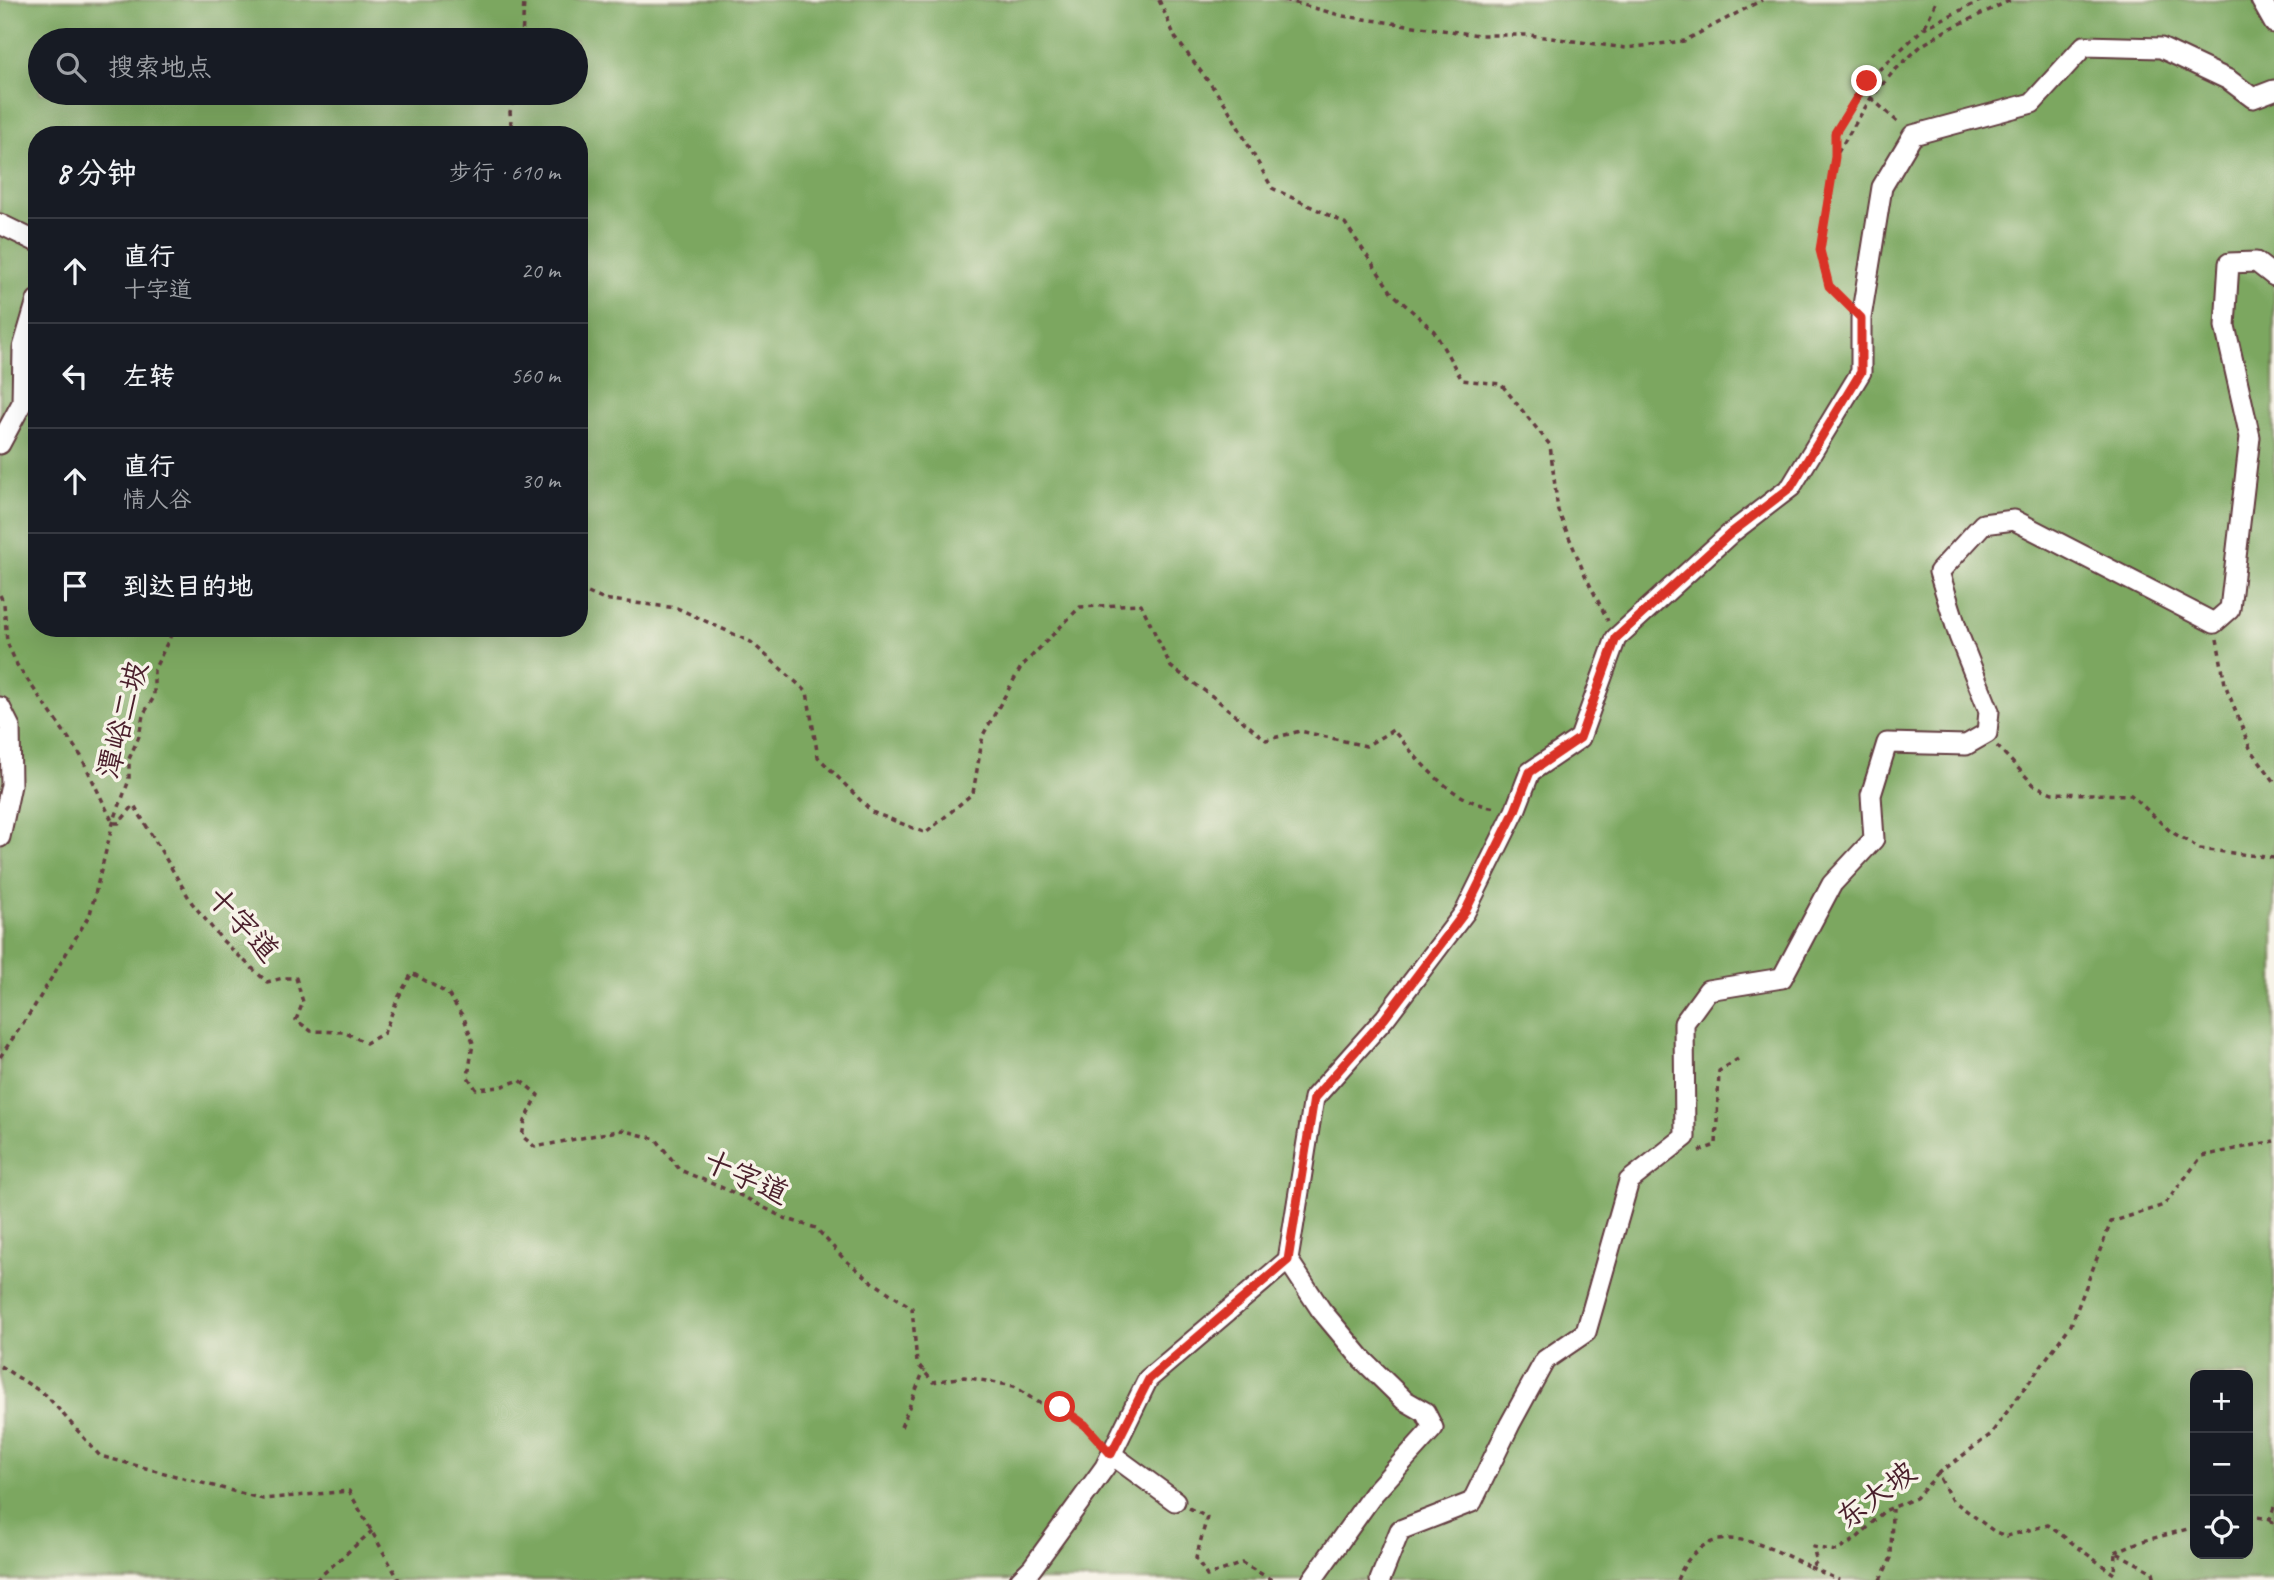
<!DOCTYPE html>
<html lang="zh">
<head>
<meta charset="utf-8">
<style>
	:root { --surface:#171b24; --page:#20242c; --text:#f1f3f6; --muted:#9ea1a6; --line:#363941 }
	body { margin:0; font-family:Caveat,"LXGW WenKai TC",sans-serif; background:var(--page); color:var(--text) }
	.controls { position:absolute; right:21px; bottom:21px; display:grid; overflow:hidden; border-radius:14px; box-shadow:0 7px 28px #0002 }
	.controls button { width:63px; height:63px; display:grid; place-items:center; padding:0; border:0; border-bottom:2px solid var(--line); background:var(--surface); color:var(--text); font:35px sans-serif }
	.stop { position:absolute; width:21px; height:21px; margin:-16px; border:5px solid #d93025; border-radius:50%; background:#fff }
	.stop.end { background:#d93025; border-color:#fff; box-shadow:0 2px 7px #0008 }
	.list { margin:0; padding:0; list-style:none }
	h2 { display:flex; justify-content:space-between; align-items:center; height:91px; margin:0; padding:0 28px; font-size:30px }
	h2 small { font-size:23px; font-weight:400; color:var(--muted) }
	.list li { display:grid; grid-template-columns:46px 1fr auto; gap:21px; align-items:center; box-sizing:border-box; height:105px; padding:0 28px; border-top:2px solid var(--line) }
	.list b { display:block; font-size:26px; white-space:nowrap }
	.list p { margin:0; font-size:23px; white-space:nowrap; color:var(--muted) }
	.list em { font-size:23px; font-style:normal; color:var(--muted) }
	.icon { flex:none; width:38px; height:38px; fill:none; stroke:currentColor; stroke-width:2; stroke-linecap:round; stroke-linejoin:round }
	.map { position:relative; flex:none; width:2274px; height:1580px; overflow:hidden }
	.search { position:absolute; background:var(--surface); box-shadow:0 7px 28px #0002; left:28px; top:28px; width:560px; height:77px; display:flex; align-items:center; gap:18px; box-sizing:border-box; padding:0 24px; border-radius:38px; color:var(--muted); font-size:26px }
	.panel { position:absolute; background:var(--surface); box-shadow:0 7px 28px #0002; left:28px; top:126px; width:560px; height:511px; border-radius:28px }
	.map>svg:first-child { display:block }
	.forest { fill:#7ca760; stroke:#636346; stroke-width:2; fill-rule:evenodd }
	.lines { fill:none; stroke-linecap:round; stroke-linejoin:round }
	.minor-casing { stroke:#623c40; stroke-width:23 }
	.path { stroke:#623c40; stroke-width:3.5; stroke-dasharray:5 5; stroke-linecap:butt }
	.minor { stroke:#fff; stroke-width:19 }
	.route { stroke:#d93025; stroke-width:9 }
	.labels { text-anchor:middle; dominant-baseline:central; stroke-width:7; stroke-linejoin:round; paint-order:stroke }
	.street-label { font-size:30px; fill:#4a1f2b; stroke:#f7f3e8 }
</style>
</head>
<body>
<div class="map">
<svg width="2274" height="1580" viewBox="0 0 2274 1580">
	<rect width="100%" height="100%" fill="#f7f3e8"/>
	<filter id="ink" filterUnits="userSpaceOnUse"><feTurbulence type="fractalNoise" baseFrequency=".0143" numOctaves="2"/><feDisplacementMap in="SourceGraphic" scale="14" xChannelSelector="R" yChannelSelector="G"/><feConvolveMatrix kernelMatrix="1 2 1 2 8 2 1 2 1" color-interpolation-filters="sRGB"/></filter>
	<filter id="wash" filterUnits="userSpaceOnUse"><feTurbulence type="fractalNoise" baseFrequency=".00686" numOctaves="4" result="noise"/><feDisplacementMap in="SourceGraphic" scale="28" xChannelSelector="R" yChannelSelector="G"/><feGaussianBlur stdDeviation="1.57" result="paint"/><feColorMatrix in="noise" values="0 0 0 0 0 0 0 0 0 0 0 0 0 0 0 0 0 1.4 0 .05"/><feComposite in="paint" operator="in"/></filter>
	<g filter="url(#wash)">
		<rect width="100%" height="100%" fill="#e9deb9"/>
		<path class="forest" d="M0,0H2274V1580H0ZM40,40H576V93H40ZM37,135H579V628H37ZM2195,1375H2248V1554H2195Z"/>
	</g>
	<g filter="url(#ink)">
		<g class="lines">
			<defs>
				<g id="minor">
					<polyline points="2261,0 2274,23"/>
					<polyline points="0,224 37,242"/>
					<polyline points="0,444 22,403 23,348 37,300"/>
					<polyline points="0,707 10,727 11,785 0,837"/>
					<polyline points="1288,1260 1321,1310 1362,1359 1404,1400 1425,1412 1433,1428 1374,1493 1312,1580"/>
					<polyline points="1111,1454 1175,1501"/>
					<polyline points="1020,1580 1032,1568 1105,1467 1148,1379 1288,1260 1314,1098 1385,1018 1465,912 1515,811 1530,772 1580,738 1616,638 1731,533 1791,487 1861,372 1861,318 1882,187 1913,135 2032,103 2084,46 2161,48 2229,80 2253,98 2274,90"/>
					<polyline points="1380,1580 1400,1530 1472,1502 1510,1424 1545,1360 1586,1332 1629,1181 1685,1137 1684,1023 1708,990 1782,978 1832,884 1874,839 1871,795 1887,743 1966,745 1987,733 1989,711 1959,636 1939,572 1983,524 2014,520 2214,623 2230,609 2250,437 2225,326 2229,263 2256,262 2274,276"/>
				</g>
			</defs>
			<use href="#minor" class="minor-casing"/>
			<g class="path">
				<polyline points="1159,0 1175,37 1226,105 1272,188 1345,223 1392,293 1434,331 1462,380 1501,384 1550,445 1558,511 1585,575 1608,621"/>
				<polyline points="1285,0 1343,16 1478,35 1529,35 1626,48 1684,41 1762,0"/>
				<polyline points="1925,26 1937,0"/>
				<polyline points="522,40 524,0"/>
				<polyline points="1871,98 1899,123"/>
				<polyline points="512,135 510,112 515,93"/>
				<polyline points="1835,155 1834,133 1867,81 1924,28 1982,0"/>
				<polyline points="1845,302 1829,286 1820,250 1835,157 1871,98 1893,72 1921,46 1945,31 2011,0"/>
				<path d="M579,589L602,599L677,608L751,642L807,692L818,757L872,812L926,833L973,793L983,735L1021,667L1080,607L1141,604L1171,667L1212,696L1266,740L1300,731L1366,746L1393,730C1422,764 1449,801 1496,808"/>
				<polyline points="0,595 4,604 7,642 17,665 81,756 113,823 119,823 134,805 192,903 222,940 267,982 283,978 296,978 303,1002 296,1020 311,1031 344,1032 366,1043 384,1033 398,998 412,973 448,994 464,1018 473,1043 468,1077 476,1089 500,1087 520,1080 538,1095 525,1121 522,1136 535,1147 622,1130 656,1139 680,1170 744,1197 784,1218 816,1228 844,1259 874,1283 912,1308 917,1363 933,1382 964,1377 1014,1386 1037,1402 1061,1407 1085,1425 1098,1441"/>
				<polyline points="2217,639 2225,684 2250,748 2274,781"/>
				<polyline points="1997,746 2034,785 2052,793 2131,795 2170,831 2200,849 2274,858"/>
				<polyline points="0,1057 34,1007 90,914 113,823 129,780 129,759 139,736 143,715 154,697 154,670 171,635 170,628"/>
				<polyline points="1699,1151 1716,1145 1719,1071 1738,1059"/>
				<polyline points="0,1366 46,1395 100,1456 263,1499 349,1491 399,1580"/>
				<polyline points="901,1427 924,1370"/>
				<polyline points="1938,1474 1990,1435 2071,1325 2111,1222 2164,1205 2202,1156 2274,1141"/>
				<polyline points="1189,1508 1207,1517 1196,1558 1207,1576 1242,1563 1272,1580"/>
				<polyline points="2248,1516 2270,1519 2274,1507"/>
				<polyline points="2270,1519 2274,1526"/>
				<polyline points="2115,1552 2139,1542 2195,1527"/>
				<polyline points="1810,1567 1839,1580"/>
				<polyline points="316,1580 372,1531"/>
				<path d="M1677,1580C1705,1513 1762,1543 1810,1567L1817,1562L1813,1547L1837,1551L1856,1539L1884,1511L1916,1498L1938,1474L1951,1499L1995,1532L2007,1536L2048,1525L2114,1574L2115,1552L2153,1572L2155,1580"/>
				<polyline points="1880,1580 1891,1558 1892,1509"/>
			</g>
			<use href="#minor" class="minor"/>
		</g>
	</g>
	<g class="lines" filter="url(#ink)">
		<polyline class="route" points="1060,1407 1085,1425 1111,1454 1149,1379 1288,1260 1314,1098 1385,1018 1465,912 1515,811 1530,772 1580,738 1616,638 1731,533 1791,487 1861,372 1861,318 1829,286 1820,250 1835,157 1835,133 1867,81"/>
	</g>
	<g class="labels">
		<g class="street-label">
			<text transform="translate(122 720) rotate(-75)">潭峪二坡</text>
			<text transform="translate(243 924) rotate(47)">十字道</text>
			<text transform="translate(746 1177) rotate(24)">十字道</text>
			<text transform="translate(1876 1495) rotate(-37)">东大坡</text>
		</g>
	</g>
</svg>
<div class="controls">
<button>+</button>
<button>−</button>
<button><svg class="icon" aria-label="locate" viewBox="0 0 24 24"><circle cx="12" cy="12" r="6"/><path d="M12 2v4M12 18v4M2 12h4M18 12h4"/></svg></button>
</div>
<div class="stop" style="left:1060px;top:1407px"></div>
<div class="stop end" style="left:1867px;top:81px"></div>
<div class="search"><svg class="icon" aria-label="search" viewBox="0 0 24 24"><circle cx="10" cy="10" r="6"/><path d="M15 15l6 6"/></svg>搜索地点</div>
<section class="panel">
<h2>8 分钟<small>步行 · 610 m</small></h2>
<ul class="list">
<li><svg class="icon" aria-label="ahead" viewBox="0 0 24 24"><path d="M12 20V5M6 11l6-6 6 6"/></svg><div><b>直行</b><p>十字道</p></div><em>20 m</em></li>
<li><svg class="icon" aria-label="left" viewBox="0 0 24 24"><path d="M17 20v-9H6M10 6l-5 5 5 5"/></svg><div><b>左转</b></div><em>560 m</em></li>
<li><svg class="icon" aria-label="ahead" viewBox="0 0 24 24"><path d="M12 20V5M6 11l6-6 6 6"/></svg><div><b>直行</b><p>情人谷</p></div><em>30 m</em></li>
<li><svg class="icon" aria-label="arrive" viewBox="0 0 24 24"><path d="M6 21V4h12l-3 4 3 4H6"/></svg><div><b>到达目的地</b></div></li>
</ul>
</section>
</div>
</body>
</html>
